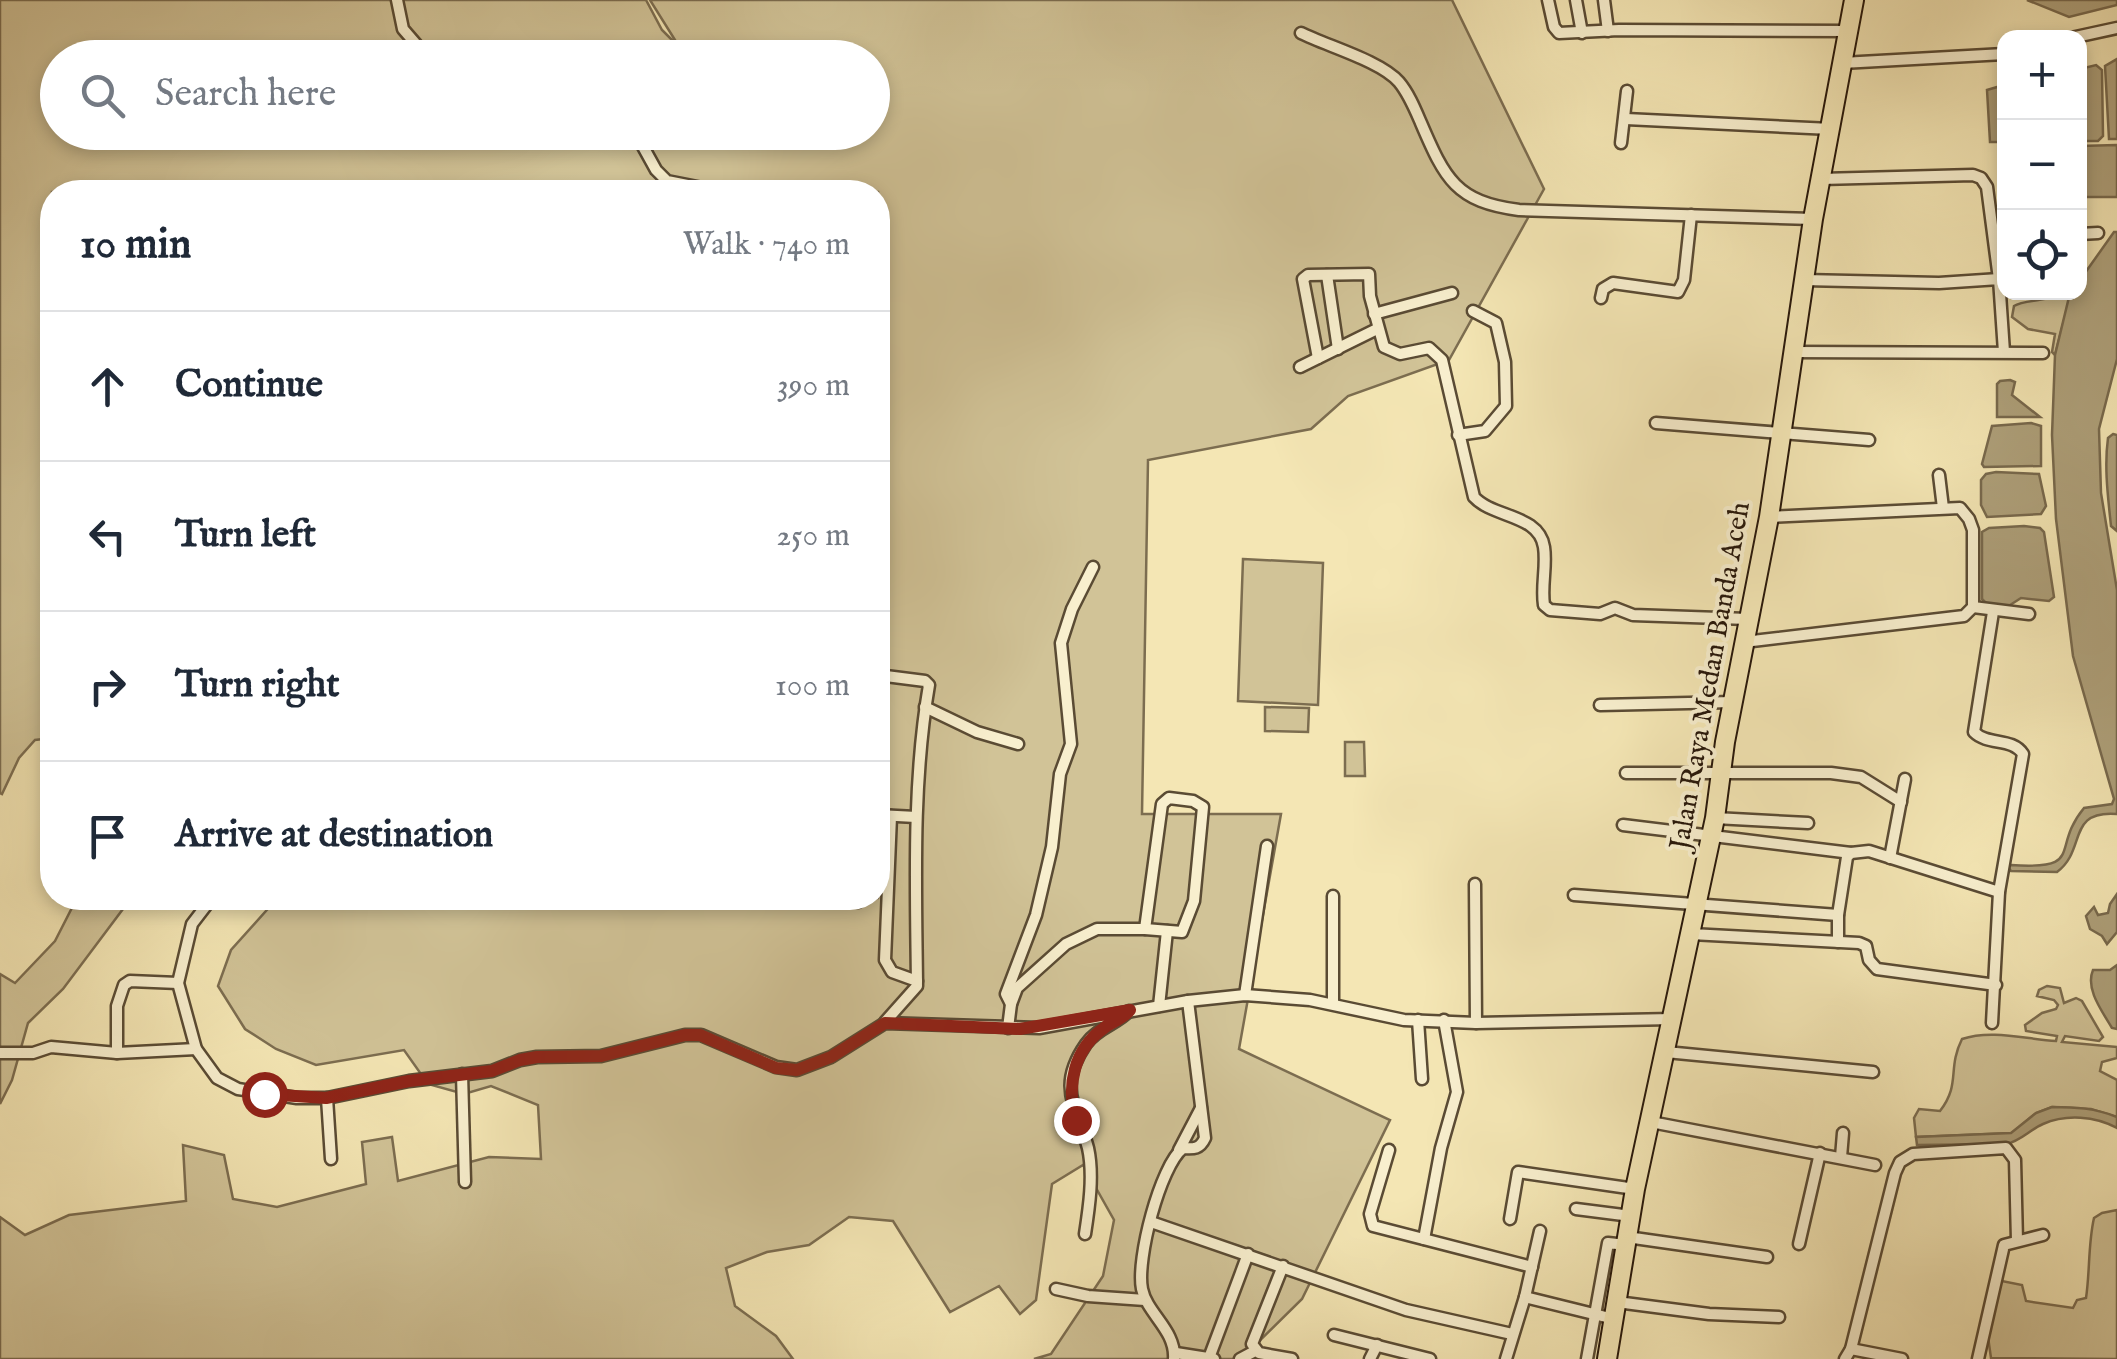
<!DOCTYPE html>
<html lang="en">
<head>
<meta charset="utf-8">
<style>
	:root { --surface:#fff; --page:#f2f2f3; --text:#1f2937; --muted:#747a83; --line:#e0e1e3 }
	body { margin:0; font-family:"IM FELL English",serif; background:var(--page); color:var(--text) }
	.controls { position:absolute; right:30px; top:30px; display:grid; overflow:hidden; border-radius:20px; box-shadow:0 5px 15px #0003 }
	.controls button { width:90px; height:90px; display:grid; place-items:center; padding:0; border:0; border-bottom:2px solid var(--line); background:var(--surface); color:var(--text); font:50px sans-serif }
	.stop { position:absolute; width:30px; height:30px; margin:-22px; border:8px solid #8f2418; border-radius:50%; background:#fff }
	.stop.end { background:#8f2418; border-color:#fff; box-shadow:0 2px 10px #0008 }
	.list { margin:0; padding:0; list-style:none }
	h2 { display:flex; justify-content:space-between; align-items:center; height:130px; margin:0; padding:0 40px; font-size:42px }
	h2 small { font-size:32px; font-weight:400; color:var(--muted) }
	.list li { display:grid; grid-template-columns:65px 1fr auto; gap:30px; align-items:center; box-sizing:border-box; height:150px; padding:0 40px; border-top:2px solid var(--line) }
	.list b { display:block; font-size:38px; white-space:nowrap }
	.list em { font-size:32px; font-style:normal; color:var(--muted) }
	.icon { flex:none; width:55px; height:55px; fill:none; stroke:currentColor; stroke-width:2; stroke-linecap:round; stroke-linejoin:round }
	.map { position:relative; flex:none; width:2117px; height:1359px; overflow:hidden }
	.search { position:absolute; background:var(--surface); box-shadow:0 5px 15px #0003; left:40px; top:40px; width:850px; height:110px; display:flex; align-items:center; gap:25px; box-sizing:border-box; padding:0 35px; border-radius:55px; color:var(--muted); font-size:38px }
	.panel { position:absolute; background:var(--surface); box-shadow:0 5px 15px #0003; left:40px; top:180px; width:850px; height:730px; border-radius:40px }
	.map>svg:first-child { display:block }
	.green { fill:#d1c397; stroke:#7c6d50; stroke-width:2.5; fill-rule:evenodd }
	.water { fill:#aea07a; stroke:#78694d; stroke-width:2.5 }
	.lines { fill:none; stroke-linecap:round; stroke-linejoin:round }
	.street-casing { stroke:#5a4b34; stroke-width:15 }
	.highway-casing { stroke:#27170a; stroke-width:22 }
	.street { stroke:#f8efce; stroke-width:10 }
	.highway { stroke:#f4e6b4; stroke-width:18 }
	.route { stroke:#8f2418; stroke-width:12 }
	.labels { text-anchor:middle; dominant-baseline:central; stroke-width:8; stroke-linejoin:round; paint-order:stroke }
	.street-label { font-size:28px; fill:#27170a; stroke:#f8efce }
</style>
</head>
<body>
<div class="map">
<svg width="2117" height="1359" viewBox="0 0 2117 1359">
	<rect width="100%" height="100%" fill="#f4e6b4"/>
	<filter id="stains"><feTurbulence type="fractalNoise" baseFrequency=".002" numOctaves="4"/><feColorMatrix values="0 0 0 0 .2 0 0 0 0 .09 0 0 0 0 .02 0 0 0 .5 -.17"/></filter>
	<radialGradient id="worn" r=".72"><stop offset=".6" stop-color="#630" stop-opacity="0"/><stop offset="1" stop-color="#630" stop-opacity=".3"/></radialGradient>
	<g class="green">
		<path d="M0,0H646L662,30L680,48L650,0H1452L1544,189L1449,360L1348,396L1311,429L1148,460L1142,814H1281L1239,1049L1390,1120L1302,1299L1241,1359H1034L1051,1354L1103,1276L1114,1220L1083,1165L1052,1184L1036,1300L1020,1314L999,1286L950,1312L893,1221L849,1217L809,1245L767,1252L726,1268L735,1306L776,1336L793,1359H0V1217L25,1235L69,1215L186,1201L183,1145L224,1155L233,1199L277,1207L366,1184L362,1142L392,1137L398,1181L489,1157L541,1159L538,1105L491,1086L464,1094L428,1084L404,1050L316,1065L276,1049L245,1029L218,986L231,950L273,903L268,898H878V192H52V738L35,740L19,758L2,794L0,793ZM58,58H872V132H58Z"/>
		<path d="M2065,293H2071L2055,355L2052,352L2055,334L2028,329L2012,317L2014,306C2024,299 2048,302 2065,293Z"/>
		<polygon points="1243,559 1323,563 1318,705 1238,701"/>
		<polygon points="1265,707 1309,708 1308,732 1265,731"/>
		<polygon points="1345,742 1364,742 1365,776 1345,776"/>
		<polygon points="77,898 139,898 123,909 63,989 28,1023 12,1080 0,1104 0,974 15,983 55,941"/>
		<path d="M2047,986L2060,988L2064,1003L2076,998L2082,1001L2103,1037L2099,1041L2065,1036L2062,1042L2117,1047V1058L2102,1062L2100,1071L2117,1080V1117L2091,1109L2052,1107L2036,1113L2012,1133L1916,1137L1914,1118L1919,1109L1940,1111C1961,1084 1947,1069 1962,1039C1991,1029 2025,1039 2056,1041L2057,1036L2026,1031L2025,1025L2042,1013L2056,1009L2058,1005L2054,1000L2037,996L2039,990Z"/>
		<path d="M2117,1210V1359L1991,1358L1987,1330L1998,1283L2002,1281L2022,1285L2026,1301L2073,1308L2077,1300L2086,1298C2090,1272 2088,1244 2094,1218L2102,1213Z"/>
	</g>
	<g class="water">
		<polygon points="2027,0 2117,0 2117,5 2069,17"/>
		<polygon points="2117,59 2117,139 2109,139 2105,66"/>
		<polygon points="2096,65 2102,70 2103,136 2098,141 2080,141 2080,69"/>
		<polygon points="2004,85 2004,142 1990,142 1987,90"/>
		<polygon points="2117,145 2117,197 2080,197 2080,146"/>
		<path d="M2114,232H2117V359L2099,429L2101,493L2117,590V814C2066,810 2087,850 2057,872L2011,871L2008,867L2011,865C2086,870 2050,849 2084,808L2112,804L2114,799L2073,656L2056,519L2052,435L2055,355L2070,293L2080,292V280Z"/>
		<polygon points="2010,380 2015,382 2012,395 2040,417 1997,417 1997,384 2000,381"/>
		<polygon points="2031,423 2041,426 2041,466 1984,467 1982,464 1992,426"/>
		<path d="M2113,434L2117,435V531L2111,526C2108,497 2104,467 2108,438Z"/>
		<polygon points="1996,472 2039,474 2046,506 2041,514 1987,517 1981,505 1981,480 1986,474"/>
		<polygon points="2024,526 2040,528 2044,532 2054,597 2049,601 2021,598 2007,607 1987,604 1982,599 1982,532 1989,528"/>
		<polygon points="2117,894 2117,932 2107,944 2102,936 2090,929 2086,916 2094,907 2098,915 2108,913 2110,904"/>
		<path d="M2117,965V1029L2112,1028C2102,1011 2085,989 2093,970H2110Z"/>
		<path d="M2052,1107C2075,1107 2095,1108 2117,1117V1128C2095,1116 2066,1114 2043,1124C2029,1130 2021,1141 2006,1144L1917,1145L1916,1137L2011,1133L2036,1113Z"/>
	</g>
	<g class="lines">
		<defs>
			<g id="street">
				<polyline points="397,0 403,29 428,58"/>
				<polyline points="1548,0 1554,27 1559,33 1619,30 1848,31"/>
				<polyline points="1576,0 1582,33"/>
				<polyline points="1604,0 1608,31"/>
				<path d="M1301,33C1327,46 1381,61 1399,82C1409,94 1415,109 1421,123C1445,179 1456,202 1519,210L1813,219"/>
				<polyline points="2071,38 2117,28"/>
				<polyline points="1842,63 2004,54"/>
				<polyline points="1626,119 1831,129"/>
				<polyline points="635,132 656,170 667,181 723,192"/>
				<polyline points="1621,143 1627,91"/>
				<polyline points="1821,179 1973,175 1981,178 1987,187 1999,279 2004,279"/>
				<polyline points="2080,234 2098,233"/>
				<polyline points="1327,275 1338,349"/>
				<polyline points="1804,280 1939,283 1999,279 2004,352"/>
				<polyline points="1601,298 1603,289 1613,283 1678,292 1684,280 1691,215"/>
				<polyline points="1374,314 1452,293"/>
				<polyline points="1793,352 2043,353"/>
				<path d="M1318,358L1303,279L1308,275L1369,274L1370,296L1384,347L1400,354L1429,348L1442,360L1474,497C1493,518 1539,514 1544,547C1547,566 1541,586 1544,605L1550,610L1600,614L1615,608L1633,615L1748,619"/>
				<polyline points="1300,367 1377,329"/>
				<polyline points="1656,423 1869,440"/>
				<polyline points="1458,435 1485,431 1506,406 1505,362 1496,323 1473,311"/>
				<polyline points="1939,475 1943,508"/>
				<polyline points="1973,607 2029,614"/>
				<polyline points="1744,642 1964,616 1973,607 1973,530 1969,519 1960,508 1769,517"/>
				<path d="M878,675L925,681L929,685C912,784 916,885 917,986L885,1022"/>
				<polyline points="1600,705 1733,702"/>
				<polyline points="925,707 977,732 1018,744"/>
				<polyline points="878,720 882,676"/>
				<polyline points="1626,773 1831,773 1861,777 1901,802"/>
				<polygon points="1169,798 1193,801 1203,807 1194,901 1182,932 1145,929 1162,804"/>
				<polyline points="878,815 916,817"/>
				<polyline points="891,816 885,960 892,972 917,981"/>
				<polyline points="1715,818 1808,823"/>
				<polyline points="1623,825 1851,853"/>
				<polyline points="1890,858 1905,779"/>
				<polyline points="1475,884 1476,1023"/>
				<polyline points="1574,895 1838,915"/>
				<polyline points="1333,896 1333,1004"/>
				<polyline points="212,898 192,924 178,983 196,1049 217,1078 238,1089 297,1098 327,1098 409,1081 492,1071 520,1060 537,1057 601,1056 685,1035 701,1035 776,1067 797,1070 831,1057 885,1023 1039,1028 1188,1001 1245,995 1310,1000 1404,1020 1476,1023 1672,1019"/>
				<polyline points="858,902 858,898"/>
				<polyline points="1691,934 1859,943 1866,946 1869,960 1877,969 1996,985"/>
				<polyline points="1838,942 1838,915 1847,857 1851,853 1869,851 1999,892"/>
				<polyline points="1245,995 1267,846"/>
				<polyline points="1011,1004 1006,994 1036,915 1052,847 1060,774 1071,744 1061,643 1072,609 1093,567"/>
				<polyline points="1159,1006 1167,931"/>
				<polyline points="1418,1020 1422,1079"/>
				<path d="M1992,1023L1999,892L2023,754C2012,737 1988,746 1974,732L1993,612"/>
				<polyline points="1008,1028 1011,1004 1017,988 1066,944 1097,929 1145,929"/>
				<polyline points="1666,1052 1873,1072"/>
				<polyline points="0,1053 33,1053 51,1047 117,1053 196,1049"/>
				<polyline points="117,1053 117,1006 124,985 130,981 178,983"/>
				<polyline points="462,1074 465,1182"/>
				<polyline points="327,1098 331,1159"/>
				<polyline points="1651,1122 1875,1165"/>
				<polyline points="1179,1150 1201,1108"/>
				<polyline points="1389,1150 1370,1214 1373,1226 1532,1267"/>
				<polyline points="1841,1157 1843,1133"/>
				<polyline points="1576,1209 1631,1216"/>
				<polyline points="1510,1219 1518,1172 1635,1189"/>
				<polyline points="1151,1222 1406,1310 1512,1334"/>
				<path d="M1085,1234C1089,1208 1094,1175 1088,1148C1077,1107 1056,1087 1086,1044C1097,1028 1117,1024 1129,1011"/>
				<polyline points="1627,1237 1767,1257"/>
				<polyline points="1424,1239 1441,1148 1457,1092 1444,1020"/>
				<polyline points="1799,1244 1820,1153"/>
				<polyline points="1283,1266 1252,1344 1259,1353 1292,1359"/>
				<polyline points="1056,1289 1088,1296 1145,1300"/>
				<polyline points="1525,1297 1614,1319"/>
				<polyline points="1617,1302 1709,1314 1779,1317"/>
				<polyline points="1334,1335 1430,1359"/>
				<polyline points="1851,1349 1895,1173 1900,1162 1913,1154 2006,1148 2015,1160 2017,1241"/>
				<polyline points="1176,1353 1214,1359"/>
				<polyline points="1209,1358 1248,1254"/>
				<path d="M1174,1359C1176,1330 1147,1314 1142,1289C1136,1260 1160,1166 1183,1148C1194,1149 1200,1149 1205,1138L1188,1001"/>
				<polyline points="1240,1359 1255,1351"/>
				<polyline points="1370,1359 1377,1345"/>
				<polyline points="1506,1359 1525,1297 1540,1231"/>
				<polyline points="1587,1359 1608,1243 1626,1245"/>
				<polyline points="1845,1359 1851,1349 1902,1359"/>
				<polyline points="1978,1359 2004,1245 2043,1235"/>
			</g>
			<polyline id="highway" points="1607,1359 1635,1189 1715,818 1725,742 1769,517 1813,219 1854,0"/>
		</defs>
		<use href="#street" class="street-casing"/>
		<use href="#highway" class="highway-casing"/>
		<use href="#street" class="street"/>
		<use href="#highway" class="highway"/>
	</g>
	<g class="lines">
		<path class="route" d="M264,1094L326,1098L409,1081L492,1071L520,1060L537,1057L601,1056L685,1035H700L776,1068L797,1070L831,1057L885,1023L1020,1029L1130,1010C1123,1019 1113,1021 1104,1028C1074,1049 1066,1086 1076,1120"/>
	</g>
	<g class="labels">
		<g class="street-label">
			<text transform="translate(1711 676) rotate(-80)">Jalan Raya Medan Banda Aceh</text>
		</g>
	</g>
	<rect width="100%" height="100%" filter="url(#stains)"/>
	<rect width="100%" height="100%" fill="url(#worn)"/>
</svg>
<div class="controls">
<button>+</button>
<button>−</button>
<button><svg class="icon" aria-label="locate" viewBox="0 0 24 24"><circle cx="12" cy="12" r="6"/><path d="M12 2v4M12 18v4M2 12h4M18 12h4"/></svg></button>
</div>
<div class="stop" style="left:264px;top:1094px"></div>
<div class="stop end" style="left:1076px;top:1120px"></div>
<div class="search"><svg class="icon" aria-label="search" viewBox="0 0 24 24"><circle cx="10" cy="10" r="6"/><path d="M15 15l6 6"/></svg>Search here</div>
<section class="panel">
<h2>10 min<small>Walk · 740 m</small></h2>
<ul class="list">
<li><svg class="icon" aria-label="ahead" viewBox="0 0 24 24"><path d="M12 20V5M6 11l6-6 6 6"/></svg><div><b>Continue</b></div><em>390 m</em></li>
<li><svg class="icon" aria-label="left" viewBox="0 0 24 24"><path d="M17 20v-9H6M10 6l-5 5 5 5"/></svg><div><b>Turn left</b></div><em>250 m</em></li>
<li><svg class="icon" aria-label="right" viewBox="0 0 24 24"><path d="M7 20v-9h11M14 6l5 5-5 5"/></svg><div><b>Turn right</b></div><em>100 m</em></li>
<li><svg class="icon" aria-label="arrive" viewBox="0 0 24 24"><path d="M6 21V4h12l-3 4 3 4H6"/></svg><div><b>Arrive at destination</b></div></li>
</ul>
</section>
</div>
</body>
</html>
